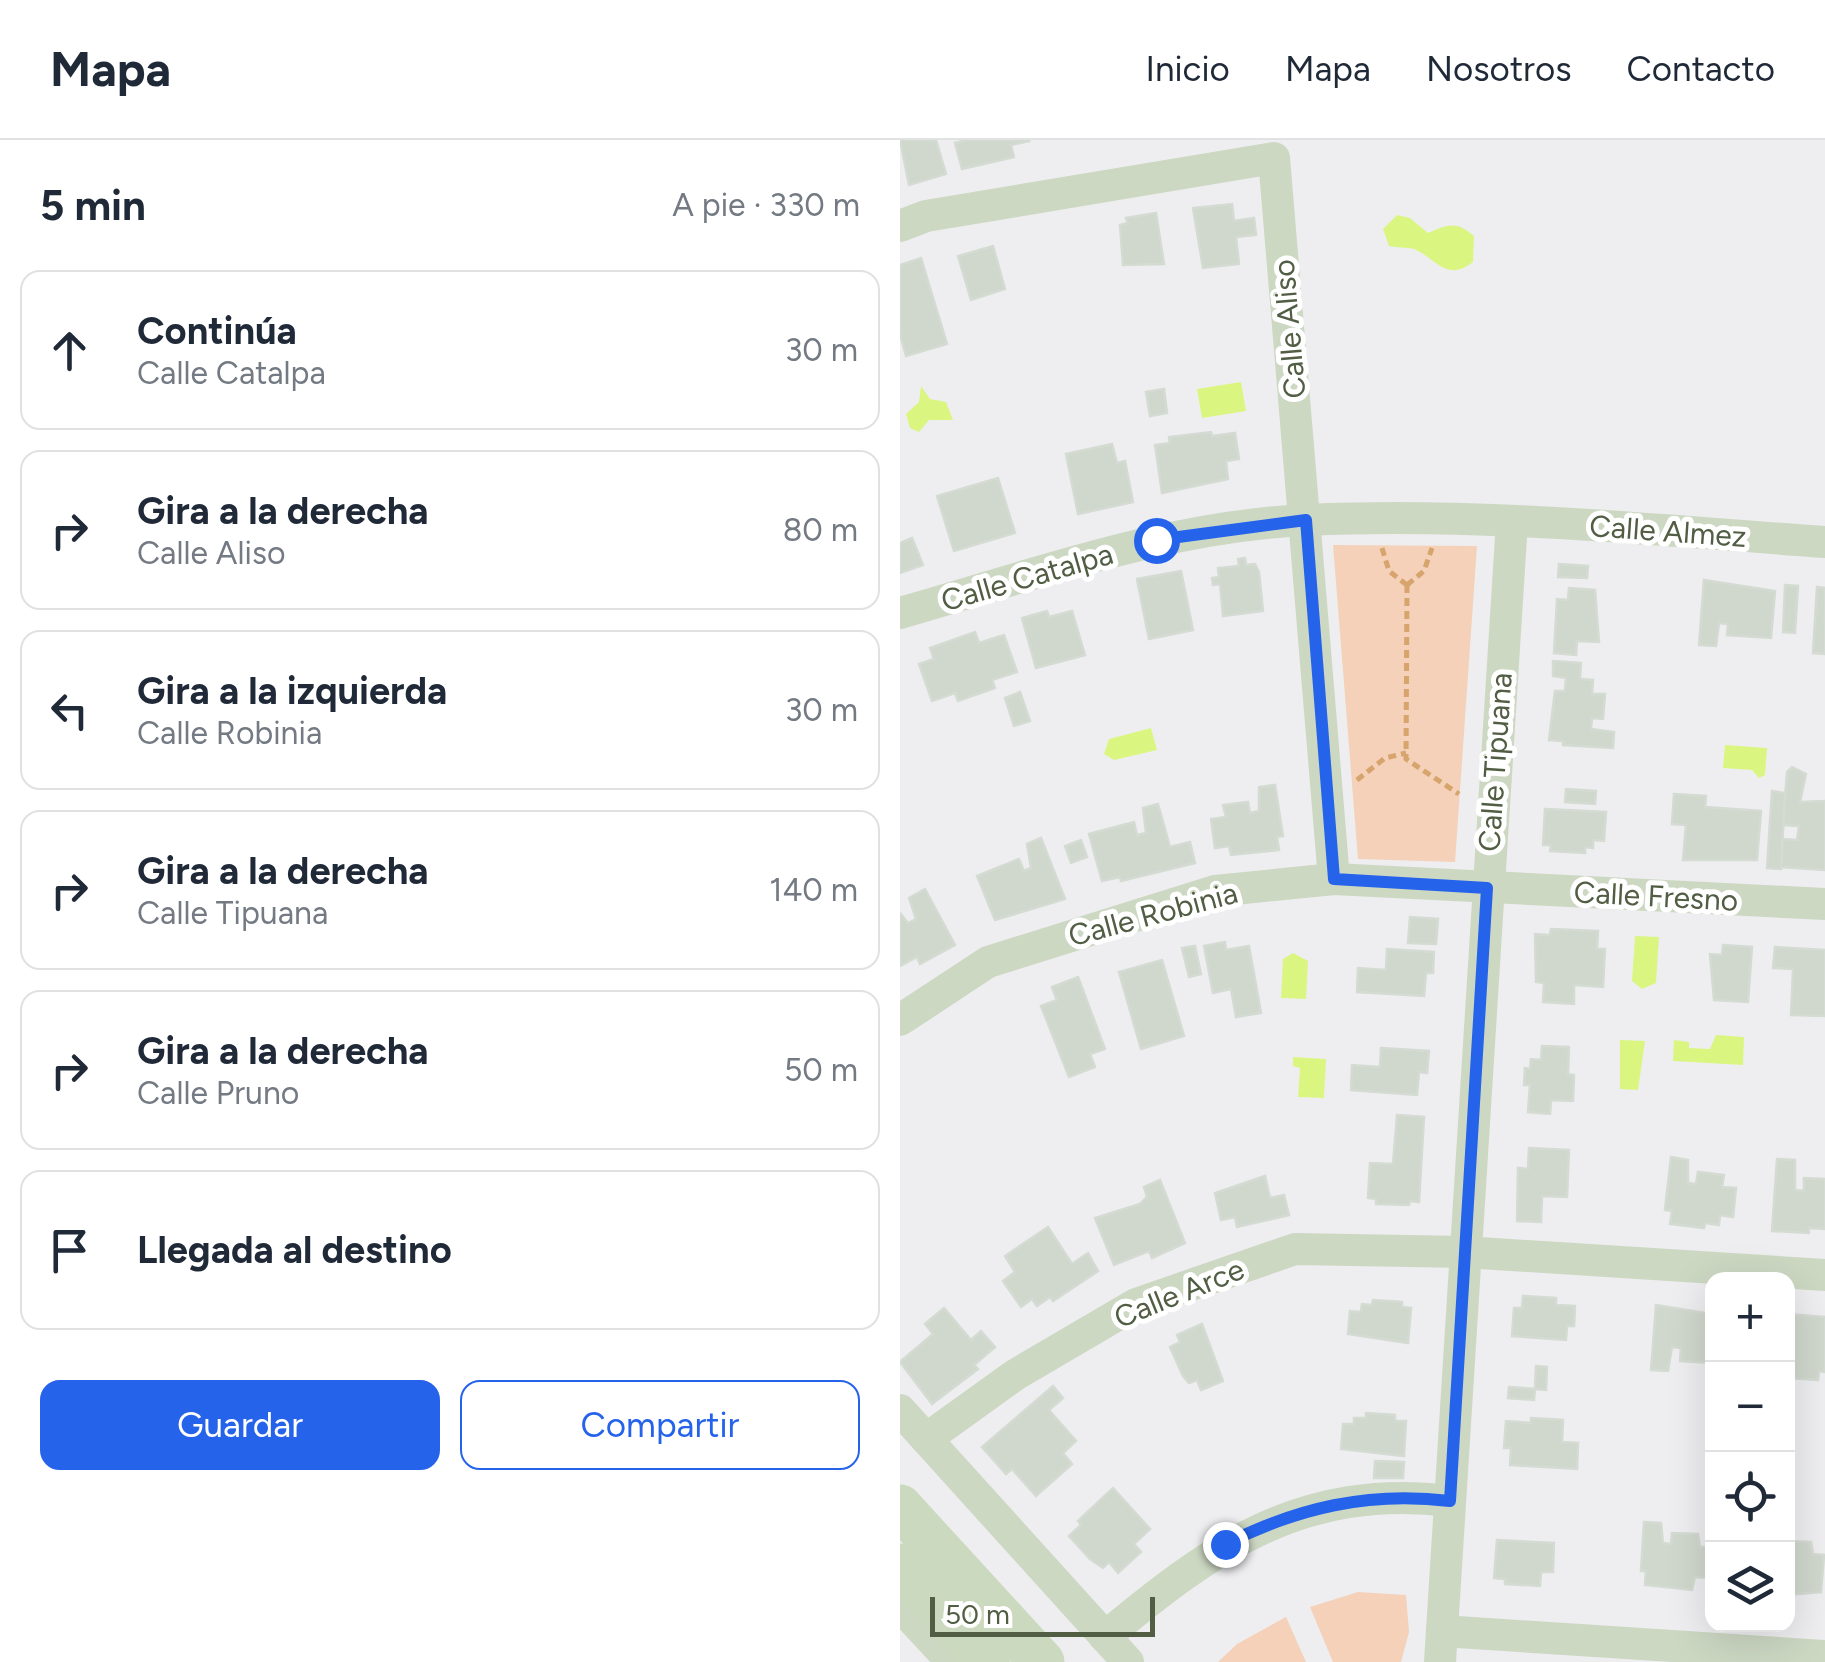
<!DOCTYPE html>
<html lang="es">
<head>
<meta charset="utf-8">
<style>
	:root { --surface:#fff; --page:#f6f6f7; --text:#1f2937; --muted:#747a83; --line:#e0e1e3; --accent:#2563eb }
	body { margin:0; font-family:Figtree,sans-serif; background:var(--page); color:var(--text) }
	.controls { position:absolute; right:30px; bottom:30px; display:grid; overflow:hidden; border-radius:20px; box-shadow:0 10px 40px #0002 }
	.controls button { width:90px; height:90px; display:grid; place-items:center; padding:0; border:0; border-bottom:2px solid var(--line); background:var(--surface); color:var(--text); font:50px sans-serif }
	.scale { position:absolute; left:30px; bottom:25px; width:225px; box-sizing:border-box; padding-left:10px; border:5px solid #515e44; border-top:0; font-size:28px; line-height:35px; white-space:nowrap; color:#515e44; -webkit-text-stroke:8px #fff; paint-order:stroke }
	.stop { position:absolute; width:30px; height:30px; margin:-22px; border:8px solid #2563eb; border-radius:50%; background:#fff }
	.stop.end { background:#2563eb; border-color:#fff; box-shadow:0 2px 10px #0008 }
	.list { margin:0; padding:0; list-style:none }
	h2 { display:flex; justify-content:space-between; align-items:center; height:130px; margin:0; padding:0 40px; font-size:42px }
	h2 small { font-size:32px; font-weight:400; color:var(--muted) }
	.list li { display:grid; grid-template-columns:65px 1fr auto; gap:30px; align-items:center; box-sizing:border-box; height:160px; margin:0 20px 20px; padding:0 20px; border:2px solid var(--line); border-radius:20px }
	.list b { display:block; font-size:38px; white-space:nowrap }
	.list p { margin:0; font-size:32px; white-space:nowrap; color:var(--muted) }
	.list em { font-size:32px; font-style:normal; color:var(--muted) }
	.actions { display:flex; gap:20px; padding:30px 40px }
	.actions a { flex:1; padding:22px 0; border:2px solid var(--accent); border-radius:20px; text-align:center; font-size:35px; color:var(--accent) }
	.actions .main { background:var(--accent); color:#fff }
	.icon { flex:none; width:55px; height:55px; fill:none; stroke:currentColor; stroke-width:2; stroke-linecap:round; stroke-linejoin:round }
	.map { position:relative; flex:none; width:925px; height:1522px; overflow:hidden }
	header { display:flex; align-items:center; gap:60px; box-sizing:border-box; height:140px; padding:0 50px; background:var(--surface); border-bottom:2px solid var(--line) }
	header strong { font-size:48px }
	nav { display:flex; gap:55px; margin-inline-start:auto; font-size:35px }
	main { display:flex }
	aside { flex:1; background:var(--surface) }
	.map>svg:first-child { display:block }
	.green { fill:#f4d1b8 }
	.water { fill:#daf680 }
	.building { fill:#d0d7cd; stroke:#d4dbd2; stroke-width:2.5 }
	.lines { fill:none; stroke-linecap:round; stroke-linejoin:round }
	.path { stroke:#d6a46c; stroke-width:5; stroke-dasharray:8 5; stroke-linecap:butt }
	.minor { stroke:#cdd8c3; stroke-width:32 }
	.secondary { stroke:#cbdabf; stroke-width:45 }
	.route { stroke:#2563eb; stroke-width:12 }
	.labels { text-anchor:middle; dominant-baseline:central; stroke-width:10; stroke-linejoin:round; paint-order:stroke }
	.street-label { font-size:30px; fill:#515e44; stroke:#fff }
</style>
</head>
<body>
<header>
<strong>Mapa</strong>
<nav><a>Inicio</a><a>Mapa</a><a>Nosotros</a><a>Contacto</a></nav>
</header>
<main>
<aside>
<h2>5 min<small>A pie · 330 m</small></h2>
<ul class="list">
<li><svg class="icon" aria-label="ahead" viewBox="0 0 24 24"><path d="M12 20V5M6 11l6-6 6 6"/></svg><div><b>Continúa</b><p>Calle Catalpa</p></div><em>30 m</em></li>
<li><svg class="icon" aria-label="right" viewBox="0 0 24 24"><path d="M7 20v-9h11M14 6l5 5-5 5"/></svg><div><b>Gira a la derecha</b><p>Calle Aliso</p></div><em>80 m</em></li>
<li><svg class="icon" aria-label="left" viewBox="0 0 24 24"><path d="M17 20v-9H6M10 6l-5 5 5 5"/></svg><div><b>Gira a la izquierda</b><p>Calle Robinia</p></div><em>30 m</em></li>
<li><svg class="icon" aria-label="right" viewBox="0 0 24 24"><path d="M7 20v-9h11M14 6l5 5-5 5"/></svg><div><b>Gira a la derecha</b><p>Calle Tipuana</p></div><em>140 m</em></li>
<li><svg class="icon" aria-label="right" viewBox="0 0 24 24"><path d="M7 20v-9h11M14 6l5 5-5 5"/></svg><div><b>Gira a la derecha</b><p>Calle Pruno</p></div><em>50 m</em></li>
<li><svg class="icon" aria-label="arrive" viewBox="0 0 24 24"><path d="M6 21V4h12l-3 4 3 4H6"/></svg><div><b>Llegada al destino</b></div></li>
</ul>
<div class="actions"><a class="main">Guardar</a><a>Compartir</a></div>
</aside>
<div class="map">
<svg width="925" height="1522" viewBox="0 0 925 1522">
	<rect width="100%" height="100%" fill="#eeeef1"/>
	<g class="green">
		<polygon points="433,405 577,406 555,722 458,719"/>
		<polygon points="458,1452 506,1455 509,1492 501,1522 433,1522 410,1467"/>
		<polygon points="386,1477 406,1522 318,1522 337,1504"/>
	</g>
	<g class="water">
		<path d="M497,75L510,78L528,93C548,84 557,81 574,96L573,122C546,143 536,118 514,109C507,107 497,108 489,106L483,89Z"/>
		<polygon points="341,242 346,271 302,278 297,249"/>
		<polygon points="21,246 30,259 46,262 53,280 29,280 19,292 10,288 6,274 19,262"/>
		<polygon points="251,588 257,610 214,620 204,614 209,599"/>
		<polygon points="825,605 867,608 865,635 859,638 852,630 823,628"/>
		<polygon points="735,796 759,797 756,843 742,849 732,841"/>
		<polygon points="393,813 408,821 406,859 381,858 383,819"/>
		<polygon points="816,895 844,897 843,925 773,921 774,900 789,902 789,908 810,909"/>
		<polygon points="720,900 745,901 738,950 720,949"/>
		<polygon points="393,917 426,919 424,958 398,957 400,928 393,926"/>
	</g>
	<g class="building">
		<polygon points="0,0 36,0 46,34 9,45"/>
		<polygon points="66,0 128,0 129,1 111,5 114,17 62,29 55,3"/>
		<polygon points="332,64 334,81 354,78 356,95 336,97 339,124 303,128 293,68"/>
		<polygon points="256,73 264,124 223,125 220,85 228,83 226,78"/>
		<polygon points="93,106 105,149 71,160 58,116"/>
		<polygon points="21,118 47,204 6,216 0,194 0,125"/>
		<polygon points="264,249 267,273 250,276 246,252"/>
		<polygon points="311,292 312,296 335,293 339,319 326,321 328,339 262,353 255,305 270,303 269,297"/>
		<polygon points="212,304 217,323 225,321 233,362 178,374 166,314"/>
		<polygon points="98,338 115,393 54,411 37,356"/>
		<polygon points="12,398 23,425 0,433 0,403"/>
		<polygon points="345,418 346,425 355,424 359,432 363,471 323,476 320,444 313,445 312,438 319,437 318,428 339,426 338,419"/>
		<polygon points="659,424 688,426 687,438 658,437"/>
		<polygon points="281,431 293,490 249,499 237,439"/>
		<polygon points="804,440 875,451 871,498 827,495 828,484 819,483 816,506 799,505"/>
		<polygon points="885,445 898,446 895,493 883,492"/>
		<polygon points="917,447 925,448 925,514 913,513"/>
		<polygon points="669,448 695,450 699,502 677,501 676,515 654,513 657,459 668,460"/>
		<polygon points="147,471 149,477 172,471 185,515 136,528 122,478"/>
		<polygon points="75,492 79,503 104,495 117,532 92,540 95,548 58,561 55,553 32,561 19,524 34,519 30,508"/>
		<polygon points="653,521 681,523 680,539 693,540 692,554 705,554 703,579 692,578 691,589 714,592 713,608 663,605 663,601 649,600 655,551 665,551 666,538 653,536"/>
		<polygon points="120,552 130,581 114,586 105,558"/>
		<polygon points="892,627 906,634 900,662 925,661 925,730 881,727 882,699 897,700 899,686 883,685 887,632"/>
		<polygon points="375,645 383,696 377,697 379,710 331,715 329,706 315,708 311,679 326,677 323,665 348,662 350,673 359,671 359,647"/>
		<polygon points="666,649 696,651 695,664 665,662"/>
		<polygon points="872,651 885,653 881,729 867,728"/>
		<polygon points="774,654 806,656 805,667 861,671 857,720 783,720 786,685 772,684"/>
		<polygon points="258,664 270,707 290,702 295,723 221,741 220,737 202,741 189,694 234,682 237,695 246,693 243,668"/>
		<polygon points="645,669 706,672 704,701 693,700 693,708 685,707 685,713 650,711 651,705 643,705"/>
		<polygon points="141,698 165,759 95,780 77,736 119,719 124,731 131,728 127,704"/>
		<polygon points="181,700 187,717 171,723 165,706"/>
		<polygon points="25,749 55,805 20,824 17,817 0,826 0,773 8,783 16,779 9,758"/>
		<polygon points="510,777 538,779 536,804 508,803"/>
		<polygon points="651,789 698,791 697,809 705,809 703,847 674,845 674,864 643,862 644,843 636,842 635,794 650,795"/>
		<polygon points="325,802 326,810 349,806 361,873 336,877 331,849 313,853 304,806"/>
		<polygon points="823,805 852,807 848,862 814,860 810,814 822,815"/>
		<polygon points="295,806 301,834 289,837 282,808"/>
		<polygon points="875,807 925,810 925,876 891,875 893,829 873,828"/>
		<polygon points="487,809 534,812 533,833 526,833 524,856 457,852 458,828 486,830"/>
		<polygon points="262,820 284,896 241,909 219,832"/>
		<polygon points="178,837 205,909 190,914 195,927 169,937 141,866 157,860 152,847"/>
		<polygon points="642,906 669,907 668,934 674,935 673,961 651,960 650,974 628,972 630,945 624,945 625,928 630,929 631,919 641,920"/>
		<polygon points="481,908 529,911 527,933 519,932 517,955 451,950 452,925 480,927"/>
		<polygon points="497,975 524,977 519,1062 510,1061 509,1065 476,1064 476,1059 468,1058 470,1023 493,1024"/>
		<polygon points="629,1008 669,1010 667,1057 642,1056 641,1082 617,1081 618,1028 628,1029"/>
		<polygon points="771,1017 788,1020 788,1043 796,1044 798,1032 824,1035 822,1047 836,1048 833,1077 820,1075 819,1085 805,1083 804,1088 770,1084 772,1071 765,1070"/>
		<polygon points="877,1019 895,1020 895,1050 904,1051 904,1038 925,1039 925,1089 909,1088 909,1093 872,1091"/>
		<polygon points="365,1036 370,1058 384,1055 389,1075 337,1087 335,1077 321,1080 315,1053"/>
		<polygon points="260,1040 285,1103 252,1118 249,1111 214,1125 195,1078 240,1064 247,1057 244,1047"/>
		<polygon points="148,1087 172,1124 188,1113 198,1131 153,1161 150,1157 137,1166 132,1159 121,1167 103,1141 115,1132 105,1116"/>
		<polygon points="623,1156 656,1158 656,1165 675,1166 674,1186 667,1186 666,1200 612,1196 614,1168 622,1168"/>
		<polygon points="473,1160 502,1162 502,1167 511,1168 508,1203 448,1194 450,1171 461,1172 462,1164 472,1165"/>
		<polygon points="756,1165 812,1174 812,1223 780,1221 781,1208 772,1207 768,1231 751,1230"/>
		<polygon points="44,1168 71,1200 81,1191 95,1207 74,1225 78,1229 32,1264 0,1222 33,1194 25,1184"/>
		<polygon points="888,1174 925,1177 925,1232 919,1231 918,1240 888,1238"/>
		<polygon points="302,1184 323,1241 301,1250 297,1240 289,1243 283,1236 270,1207 280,1202 277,1195"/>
		<polygon points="636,1226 647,1227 646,1250 635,1249"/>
		<polygon points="153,1246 163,1258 149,1270 176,1301 163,1313 172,1324 136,1356 112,1329 106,1334 82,1307"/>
		<polygon points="609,1247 635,1249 634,1260 608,1258"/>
		<polygon points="466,1273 495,1275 495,1281 506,1281 504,1316 441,1309 443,1284 454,1284 454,1278 466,1278"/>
		<polygon points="631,1278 663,1280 662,1302 678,1303 677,1329 610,1325 611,1308 604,1308 606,1281 631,1283"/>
		<polygon points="475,1321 504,1322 503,1338 474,1338"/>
		<polygon points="213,1348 250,1389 234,1404 241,1412 218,1433 209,1422 203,1428 190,1419 169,1396 181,1385 178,1381"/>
		<polygon points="744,1382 761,1383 763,1403 771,1404 772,1393 798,1394 800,1407 811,1407 809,1438 795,1437 792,1450 745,1445 746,1431 741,1431"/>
		<polygon points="597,1400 654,1403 653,1432 641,1432 640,1446 605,1444 605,1439 594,1438"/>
		<polygon points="888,1401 911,1402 913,1414 924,1415 921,1452 888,1455"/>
	</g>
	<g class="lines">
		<g class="path">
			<polyline points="482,408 489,431 507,445"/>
			<polyline points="507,445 506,619 559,654"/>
			<polyline points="507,445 524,431 532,408"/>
			<polyline points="457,640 485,618 506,613"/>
		</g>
		<g class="minor">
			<polyline points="0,86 26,76 374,18 434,739"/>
			<path d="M0,473C133,435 268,386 407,380C580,372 753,390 925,402"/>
			<polyline points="0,880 88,822 315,751 434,739 925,764"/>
			<polyline points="0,1270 228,1522"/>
			<polyline points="26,1299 115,1235 236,1164 395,1109 564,1112 925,1135"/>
			<polyline points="0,1466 52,1522"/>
			<polyline points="542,1491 925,1516"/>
			<path d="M205,1497C312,1407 403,1343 550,1361"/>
			<polyline points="540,1522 612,381"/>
		</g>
		<g class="secondary">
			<polyline points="0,1367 142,1522"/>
			<polyline points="0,1426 88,1522"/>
		</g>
	</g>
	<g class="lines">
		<path class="route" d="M256,400L406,380L434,739L587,748L550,1361C468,1351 398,1368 325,1404"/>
	</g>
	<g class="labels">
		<g class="street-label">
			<text transform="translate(389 189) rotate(-95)">Calle Aliso</text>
			<text transform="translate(768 391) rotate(4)">Calle Almez</text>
			<text transform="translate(127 437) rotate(-16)">Calle Catalpa</text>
			<text transform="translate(595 622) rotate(-86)">Calle Tipuana</text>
			<text transform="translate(756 756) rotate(3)">Calle Fresno</text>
			<text transform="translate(253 774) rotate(-15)">Calle Robinia</text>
			<text transform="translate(279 1153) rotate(-22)">Calle Arce</text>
		</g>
	</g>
</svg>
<div class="controls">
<button>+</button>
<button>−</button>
<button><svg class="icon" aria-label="locate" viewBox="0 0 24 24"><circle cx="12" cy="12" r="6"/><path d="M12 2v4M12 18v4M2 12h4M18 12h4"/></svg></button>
<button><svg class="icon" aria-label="layers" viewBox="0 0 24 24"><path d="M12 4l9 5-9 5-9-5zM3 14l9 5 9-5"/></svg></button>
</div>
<div class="scale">50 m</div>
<div class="stop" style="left:256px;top:400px"></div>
<div class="stop end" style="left:325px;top:1404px"></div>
</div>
</main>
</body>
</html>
